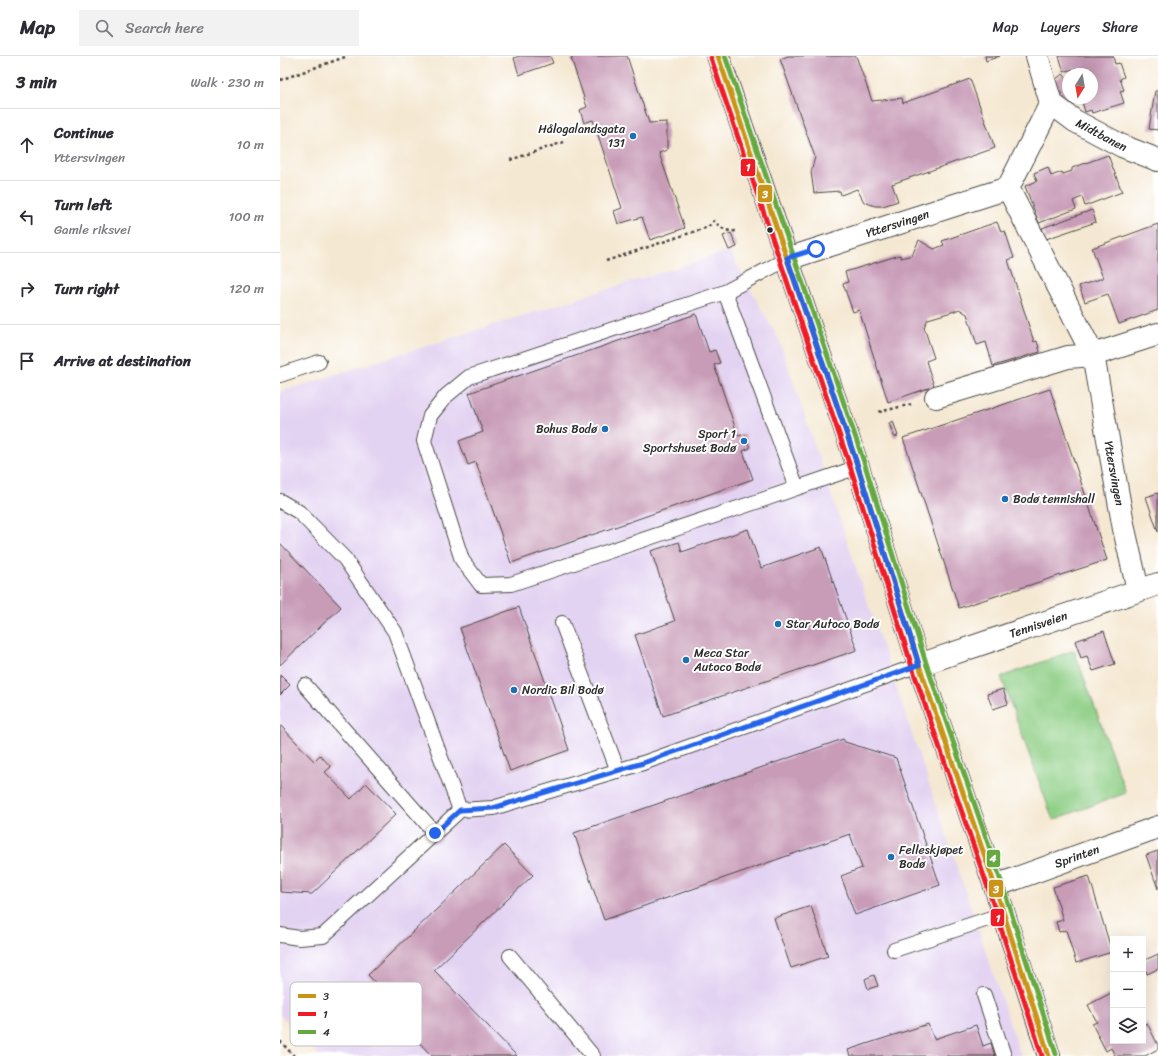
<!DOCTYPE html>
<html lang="en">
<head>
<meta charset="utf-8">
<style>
	:root { --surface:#fff; --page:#f2f2f3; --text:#2b2b33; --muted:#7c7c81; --line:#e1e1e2 }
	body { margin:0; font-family:Sriracha,sans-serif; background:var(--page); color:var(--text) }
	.controls { position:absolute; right:12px; bottom:12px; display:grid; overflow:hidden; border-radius:0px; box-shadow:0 4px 16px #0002 }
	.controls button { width:36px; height:36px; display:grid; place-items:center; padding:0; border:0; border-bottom:1px solid var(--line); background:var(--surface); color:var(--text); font:20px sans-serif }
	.compass { position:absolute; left:782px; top:12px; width:36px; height:36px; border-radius:50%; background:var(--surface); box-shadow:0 4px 16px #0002; rotate:191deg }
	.stop { position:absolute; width:12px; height:12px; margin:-9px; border:3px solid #2563eb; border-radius:50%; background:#fff }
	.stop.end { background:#2563eb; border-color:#fff; box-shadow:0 1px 4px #0008 }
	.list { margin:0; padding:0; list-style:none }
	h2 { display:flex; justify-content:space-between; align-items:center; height:52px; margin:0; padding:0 16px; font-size:17px }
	h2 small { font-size:13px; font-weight:400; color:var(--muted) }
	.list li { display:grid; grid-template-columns:26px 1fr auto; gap:12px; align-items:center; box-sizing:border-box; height:72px; padding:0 16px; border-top:1px solid var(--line) }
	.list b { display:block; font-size:15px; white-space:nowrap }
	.list p { margin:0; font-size:13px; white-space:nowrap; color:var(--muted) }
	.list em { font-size:13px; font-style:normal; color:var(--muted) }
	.icon { flex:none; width:22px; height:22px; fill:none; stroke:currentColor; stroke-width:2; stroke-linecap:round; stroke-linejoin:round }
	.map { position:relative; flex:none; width:878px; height:1000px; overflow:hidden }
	header { display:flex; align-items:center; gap:24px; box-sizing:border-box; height:56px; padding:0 20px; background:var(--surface); border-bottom:1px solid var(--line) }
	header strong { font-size:19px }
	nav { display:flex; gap:22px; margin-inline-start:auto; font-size:14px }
	.search { width:280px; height:36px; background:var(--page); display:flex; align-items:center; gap:10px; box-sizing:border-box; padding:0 14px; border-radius:0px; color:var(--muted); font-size:15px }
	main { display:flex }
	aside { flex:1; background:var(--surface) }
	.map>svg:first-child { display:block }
	.built { fill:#e3d3f2 }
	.green { fill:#8fcf86; stroke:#5d7d58 }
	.building { fill:#c89bb7 }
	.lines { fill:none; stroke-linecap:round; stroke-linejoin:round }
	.lane-casing { stroke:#494744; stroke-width:16 }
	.street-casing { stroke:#494744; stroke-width:24 }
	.path { stroke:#494744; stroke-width:2.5; stroke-dasharray:3 3; stroke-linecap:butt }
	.lane { stroke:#fff; stroke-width:14 }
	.street { stroke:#fff; stroke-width:22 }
	.bus-1-casing { stroke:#fff; stroke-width:8 }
	.bus-2-casing { stroke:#fff; stroke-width:8 }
	.bus-3-casing { stroke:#fff; stroke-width:8 }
	.bus-1 { stroke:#c99518; stroke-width:5 }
	.bus-2 { stroke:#ee1c25; stroke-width:5 }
	.bus-3 { stroke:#66a940; stroke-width:5 }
	.route { stroke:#2563eb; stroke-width:5 }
	.poi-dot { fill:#1f6fb2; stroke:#fff; stroke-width:1.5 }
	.bus-dot { fill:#2b2b2b; stroke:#fff; stroke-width:1.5 }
	.labels { text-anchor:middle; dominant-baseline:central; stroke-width:4; stroke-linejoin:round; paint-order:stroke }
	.poi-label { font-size:12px; fill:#2b2b2b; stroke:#fff; text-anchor:start }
	.street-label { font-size:12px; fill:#2b2b2b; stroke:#fff }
	.key { fill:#fff; stroke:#bfbfbf; stroke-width:1 }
	.key-label { font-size:11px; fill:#2b2b2b }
	.line-badge { stroke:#fff; stroke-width:1.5 }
	.badge-label { font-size:11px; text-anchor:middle; font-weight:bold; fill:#fff }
</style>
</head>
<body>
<header>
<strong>Map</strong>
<div class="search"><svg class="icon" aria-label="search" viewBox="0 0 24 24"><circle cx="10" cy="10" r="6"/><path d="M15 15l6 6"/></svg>Search here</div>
<nav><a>Map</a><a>Layers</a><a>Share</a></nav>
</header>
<main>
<aside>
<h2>3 min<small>Walk · 230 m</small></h2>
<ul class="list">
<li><svg class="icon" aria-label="ahead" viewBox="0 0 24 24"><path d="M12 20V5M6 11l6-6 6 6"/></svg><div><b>Continue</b><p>Yttersvingen</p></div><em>10 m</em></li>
<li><svg class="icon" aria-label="left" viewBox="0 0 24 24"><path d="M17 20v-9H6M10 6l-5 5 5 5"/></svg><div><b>Turn left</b><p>Gamle riksvei</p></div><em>100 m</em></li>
<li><svg class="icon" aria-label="right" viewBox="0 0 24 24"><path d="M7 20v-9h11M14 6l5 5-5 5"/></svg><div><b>Turn right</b></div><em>120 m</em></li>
<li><svg class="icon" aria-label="arrive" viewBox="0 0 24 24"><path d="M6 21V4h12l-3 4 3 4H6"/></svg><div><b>Arrive at destination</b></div></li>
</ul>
</aside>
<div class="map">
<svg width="878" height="1000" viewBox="0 0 878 1000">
	<rect width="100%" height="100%" fill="#fff"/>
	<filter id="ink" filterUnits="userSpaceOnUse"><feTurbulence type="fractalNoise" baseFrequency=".025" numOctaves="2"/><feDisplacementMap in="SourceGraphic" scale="8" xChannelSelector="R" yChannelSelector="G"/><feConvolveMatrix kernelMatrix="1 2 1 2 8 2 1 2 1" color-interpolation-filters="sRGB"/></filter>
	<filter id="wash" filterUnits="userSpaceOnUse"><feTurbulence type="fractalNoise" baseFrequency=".012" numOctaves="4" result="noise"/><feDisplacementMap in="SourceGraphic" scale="16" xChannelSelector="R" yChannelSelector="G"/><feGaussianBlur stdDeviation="0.9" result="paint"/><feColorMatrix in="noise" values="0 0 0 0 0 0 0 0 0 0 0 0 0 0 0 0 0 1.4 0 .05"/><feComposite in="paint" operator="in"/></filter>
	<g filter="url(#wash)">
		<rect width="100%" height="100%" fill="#f5e8d2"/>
		<polygon class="built" points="449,195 499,284 741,1000 40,1000 0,959 0,336"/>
		<polygon class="green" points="794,594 846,737 773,764 721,621"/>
		<g id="blocks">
			<g class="building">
				<polygon points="240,0 270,0 273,7 239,19 234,2"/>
				<polygon points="295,0 347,0 369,67 387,66 387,94 379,97 405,172 370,184 362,161 338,168 334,155 342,152 313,64 304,67 300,54 307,51 291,2"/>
				<polygon points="508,0 576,0 592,45 622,42 623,47 690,23 715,92 612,128 618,145 603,150 595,150 584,146 577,133 561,139 560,135 534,137 531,116 535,101 500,3"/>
				<polygon points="705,0 720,0 706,5"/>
				<polygon points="779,0 833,0 835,8 839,7 844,21 840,23 844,34 840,35 844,47 812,57 811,54 805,56 801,42 812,42 812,18 798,18 796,12 784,16"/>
				<polygon points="783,18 788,24 788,42 798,42 789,49 773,25"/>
				<polygon points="875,35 878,35 878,74 869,73"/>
				<polygon points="828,99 842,136 805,150 802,141 793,145 796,153 759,167 745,130 757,125 754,117 768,111 771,120 782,116 783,118 792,115 792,112"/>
				<polygon points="812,154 816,166 766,183 762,172"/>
				<polygon points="717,166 721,176 725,175 734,202 728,204 754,286 757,285 760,296 713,310 706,286 697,289 687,258 679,253 675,255 648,263 644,271 654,302 646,305 654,330 608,346 579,254 573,256 563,228 568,226 565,216 620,199 621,202 632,199 639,184 654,193 664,189 662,185"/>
				<polygon points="878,168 878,254 839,268 828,238 805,246 799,230 823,222 812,192"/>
				<polygon points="451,177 457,191 449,194 443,180"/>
				<polygon points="416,258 429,296 435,294 440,307 434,309 458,380 465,378 470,392 463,395 473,423 231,507 196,406 188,409 179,385 203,376 189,337"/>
				<polygon points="770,333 827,504 679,552 623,382"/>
				<polygon points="613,365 618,380 614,381 609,367"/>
				<polygon points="878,437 878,476 866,441"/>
				<polygon points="468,473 481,512 541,491 577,594 383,660 355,579 395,565 371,495 399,486 402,496"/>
				<polygon points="0,487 61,551 0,609"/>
				<polygon points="239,551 289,694 230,715 180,572"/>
				<polygon points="824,575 835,608 813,615 807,600 801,602 795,585"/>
				<polygon points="0,619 10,629 0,639"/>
				<polygon points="723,633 728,648 713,653 707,638"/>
				<polygon points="0,669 34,705 40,699 51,711 45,716 71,743 86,727 116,758 32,838 0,836"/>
				<polygon points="563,683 565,686 616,702 660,829 575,859 561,820 582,812 570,778 324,864 294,777"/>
				<polygon points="224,789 253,819 154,914 237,1000 152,1000 110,956 117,949 88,919"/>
				<polygon points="878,795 878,833 866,799"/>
				<polygon points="809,820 832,896 796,907 786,874 779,876 776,866 783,864 773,831"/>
				<polygon points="531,850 548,900 511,912 494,862"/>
				<polygon points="878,898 878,913 867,918 863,905"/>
				<polygon points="594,919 598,930 588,933 585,923"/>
				<polygon points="833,936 833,985 863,985 863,969 867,967 878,989 878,993 865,1000 835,1000 831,992 826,995 812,968 817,966 808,949"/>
				<polygon points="648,968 654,983 696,969 703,990 711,987 715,1000 570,1000 568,994"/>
			</g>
		</g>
	</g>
	<g filter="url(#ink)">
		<use href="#blocks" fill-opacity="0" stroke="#494744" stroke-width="1"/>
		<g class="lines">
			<defs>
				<g id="lane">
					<polyline points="445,236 507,203"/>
					<polyline points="0,319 39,306"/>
					<path d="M517,432L445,236L189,321L166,340L150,360L144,385L182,504L201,529L231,528L482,444C514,433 546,422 578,411"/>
					<polyline points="0,445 19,456 65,503 115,576 180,754"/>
					<polyline points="282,567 338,715"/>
					<polyline points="25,629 155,777"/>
					<polyline points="0,879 19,882 43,880 180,754 213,752 363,707 639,609"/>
					<polyline points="614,894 723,858"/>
					<polyline points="230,900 313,1000"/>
					<polyline points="704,939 724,1000"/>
				</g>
				<g id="street">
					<polyline points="438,0 578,411 639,609 715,830 769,1000"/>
					<path id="s1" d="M757,0L771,47L795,65L842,90L878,104"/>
					<path id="s2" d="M771,47L728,132L813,299L844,473L858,534"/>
					<path id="s3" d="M507,203L728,132"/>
					<polyline points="656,341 788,301 813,299 878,278"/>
					<path id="s4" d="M639,609L878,528"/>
					<path id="s5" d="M715,830L878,771"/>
				</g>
			</defs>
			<use href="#lane" class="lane-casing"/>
			<use href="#street" class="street-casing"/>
			<g class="path">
				<polyline points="0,24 68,0"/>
				<polyline points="230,104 284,86"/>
				<path d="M326,205L428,171L434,165C441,172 446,176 456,175"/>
				<polyline points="599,356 632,348"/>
				<polyline points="0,985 14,1000"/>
			</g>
			<use href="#lane" class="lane"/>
			<use href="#street" class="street"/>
			<defs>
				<polyline id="bus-1" points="438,0 578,411 639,609 715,830 769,1000"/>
				<polyline id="bus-2" points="431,2 571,413 632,611 708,832 762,1000"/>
				<polyline id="bus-3" points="445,0 585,409 646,607 722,828 776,998"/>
			</defs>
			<use href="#bus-1" class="bus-1-casing"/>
			<use href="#bus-2" class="bus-2-casing"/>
			<use href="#bus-3" class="bus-3-casing"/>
			<use href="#bus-1" class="bus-1"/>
			<use href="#bus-2" class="bus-2"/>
			<use href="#bus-3" class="bus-3"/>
		</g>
	</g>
	<g class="lines" filter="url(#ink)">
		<polyline class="route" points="155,777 180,754 213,752 363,707 639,609 578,411 507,202 536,193"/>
	</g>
	<g class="poi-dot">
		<circle cx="353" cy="80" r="4"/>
		<circle cx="325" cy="373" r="4"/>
		<circle cx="464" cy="385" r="4"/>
		<circle cx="725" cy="443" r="4"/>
		<circle cx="498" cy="568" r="4"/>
		<circle cx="406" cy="604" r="4"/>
		<circle cx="234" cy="634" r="4"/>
		<circle cx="611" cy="801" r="4"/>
	</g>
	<circle class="bus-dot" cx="490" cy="174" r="3.5"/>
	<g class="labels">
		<g class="poi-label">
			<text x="345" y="73" text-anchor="end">Hålogalandsgata<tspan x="345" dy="14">131</tspan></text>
			<text x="317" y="373" text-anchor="end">Bohus Bodø</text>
			<text x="456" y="378" text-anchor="end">Sport 1<tspan x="456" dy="14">Sportshuset Bodø</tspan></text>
			<text x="733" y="443">Bodø tennishall</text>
			<text x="506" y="568">Star Autoco Bodø</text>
			<text x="414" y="597">Meca Star<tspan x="414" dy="14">Autoco Bodø</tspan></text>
			<text x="242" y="634">Nordic Bil Bodø</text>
			<text x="619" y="794">Felleskjøpet<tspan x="619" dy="14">Bodø</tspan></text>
		</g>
		<g class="street-label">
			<text stroke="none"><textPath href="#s1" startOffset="109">Midtbanen</textPath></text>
			<text stroke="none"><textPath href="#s3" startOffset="116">Yttersvingen</textPath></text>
			<text stroke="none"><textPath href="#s2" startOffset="403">Yttersvingen</textPath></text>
			<text stroke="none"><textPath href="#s4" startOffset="126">Tennisveien</textPath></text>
			<text stroke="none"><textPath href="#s5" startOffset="87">Sprinten</textPath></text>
		</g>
	</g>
	<rect x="10" y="926" width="132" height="64" rx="6" class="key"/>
	<rect x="18" y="938" width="18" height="4" fill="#c99518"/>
	<rect x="18" y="956" width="18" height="4" fill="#ee1c25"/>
	<rect x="18" y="974" width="18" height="4" fill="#66a940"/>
	<g class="key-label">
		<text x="43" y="944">3</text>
		<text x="43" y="962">1</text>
		<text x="43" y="980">4</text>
	</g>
	<g class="line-badge">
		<rect x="460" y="102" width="16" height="19" rx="4" fill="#ee1c25"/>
		<rect x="477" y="128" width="16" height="19" rx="4" fill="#c99518"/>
		<rect x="706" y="793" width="15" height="19" rx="4" fill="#66a940"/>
		<rect x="708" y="823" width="16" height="19" rx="4" fill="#c99518"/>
		<rect x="710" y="852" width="15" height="19" rx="4" fill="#ee1c25"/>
	</g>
	<g class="badge-label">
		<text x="468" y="115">1</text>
		<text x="485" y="142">3</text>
		<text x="713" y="806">4</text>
		<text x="716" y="837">3</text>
		<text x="718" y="866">1</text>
	</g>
</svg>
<div class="controls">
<button>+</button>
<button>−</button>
<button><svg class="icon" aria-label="layers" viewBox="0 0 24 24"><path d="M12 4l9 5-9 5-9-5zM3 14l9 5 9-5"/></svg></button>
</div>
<svg class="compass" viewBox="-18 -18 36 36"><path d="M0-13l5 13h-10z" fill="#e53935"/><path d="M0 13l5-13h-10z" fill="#7c7c81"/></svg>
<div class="stop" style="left:536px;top:193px"></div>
<div class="stop end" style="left:155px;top:777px"></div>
</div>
</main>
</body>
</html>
